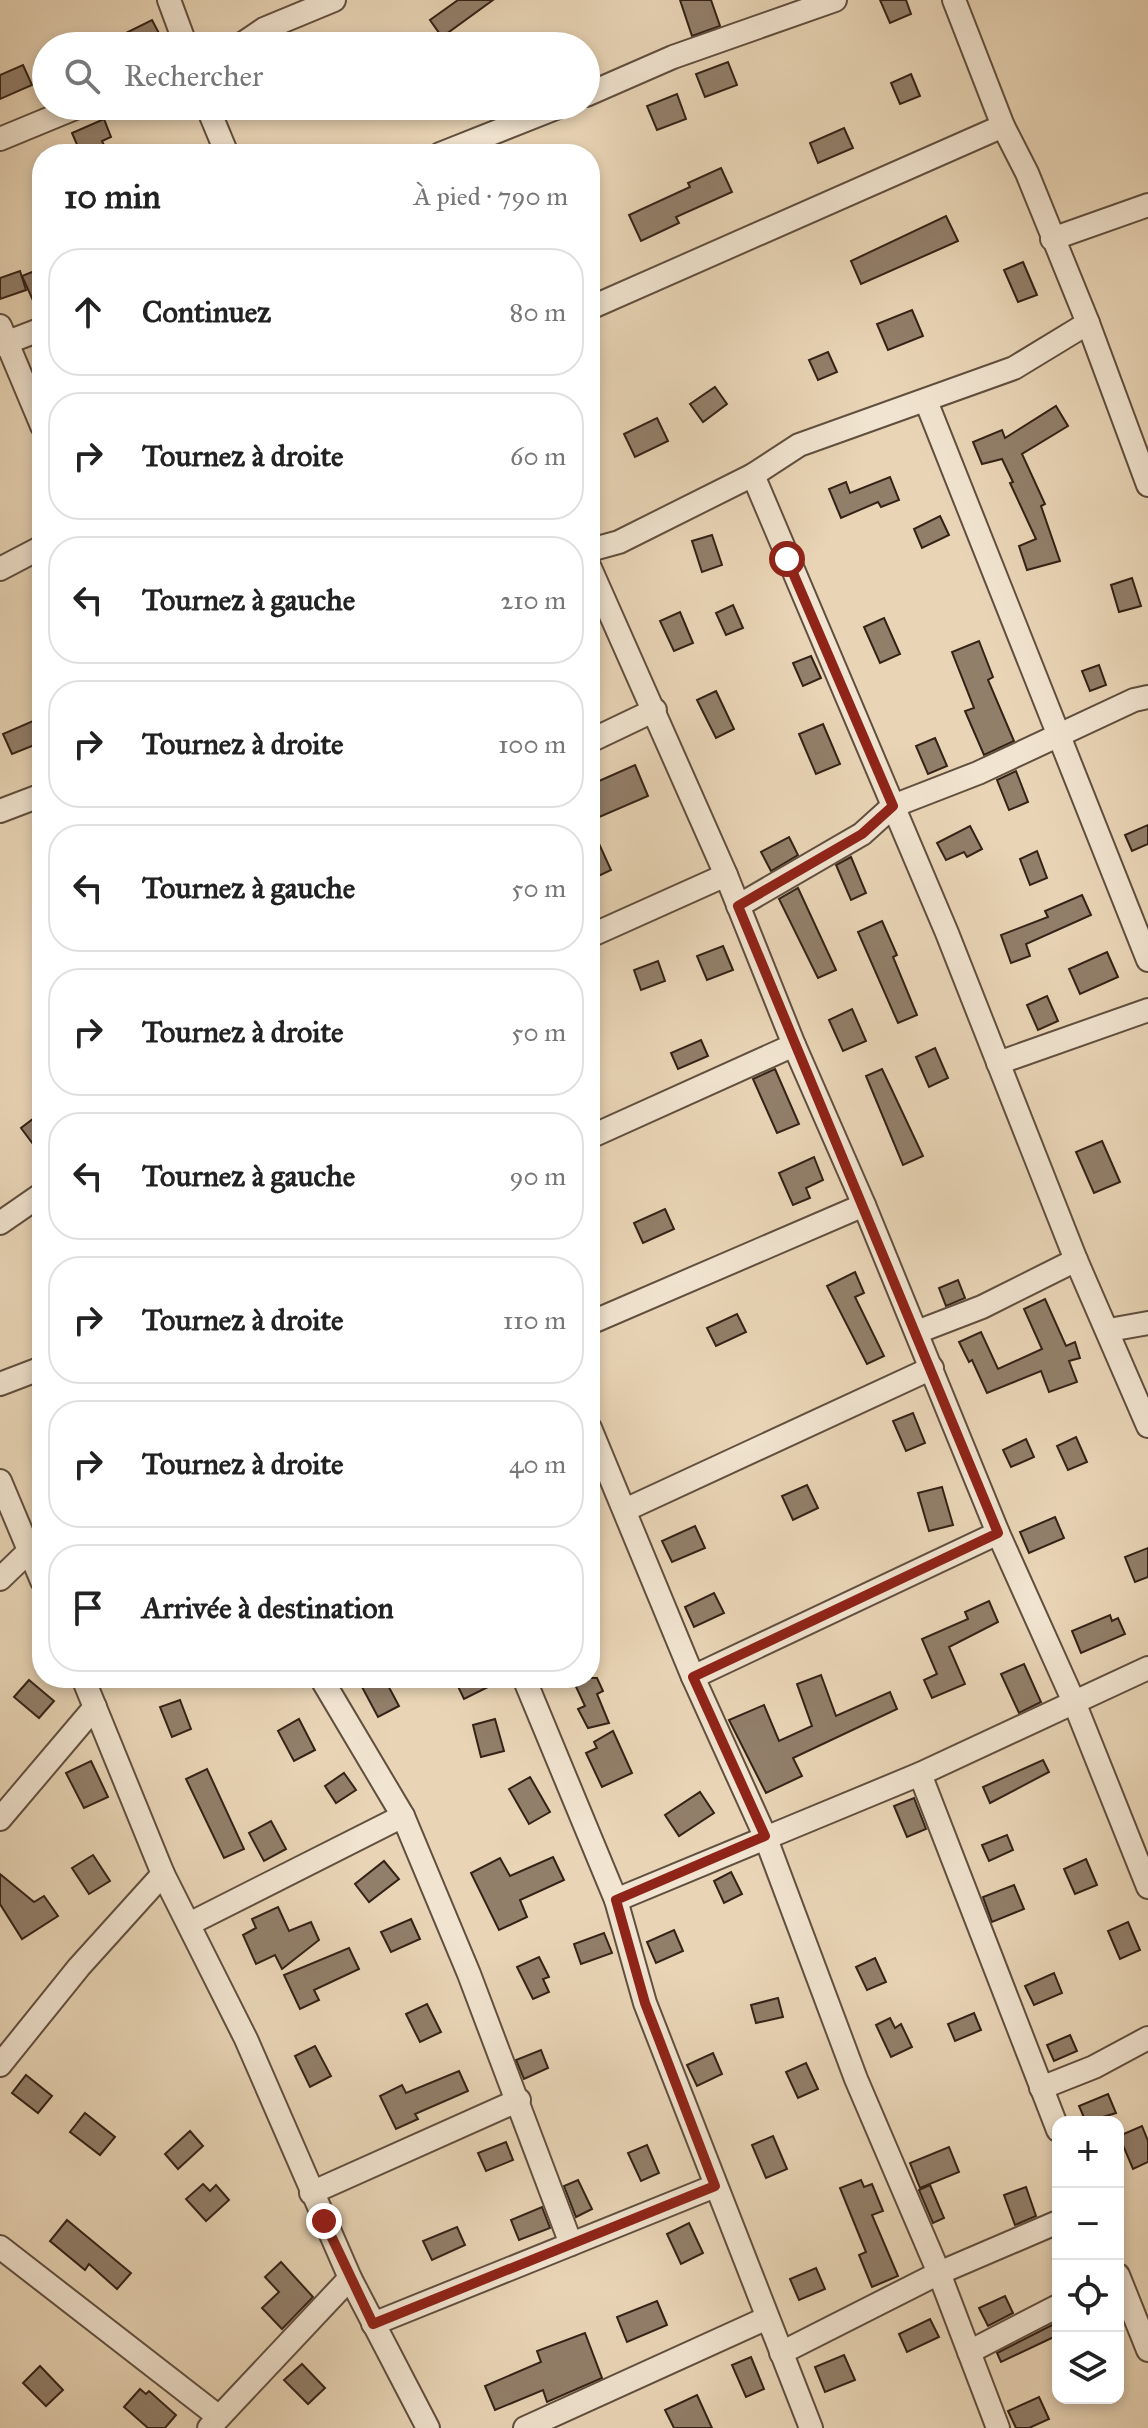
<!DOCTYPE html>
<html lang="fr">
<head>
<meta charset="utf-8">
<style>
	:root { --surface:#fff; --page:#f2f2f2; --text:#222; --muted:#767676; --line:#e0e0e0 }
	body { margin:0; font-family:"IM FELL Great Primer",serif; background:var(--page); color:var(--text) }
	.controls { position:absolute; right:24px; bottom:24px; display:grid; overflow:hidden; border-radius:16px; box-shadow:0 4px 12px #0003 }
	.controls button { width:72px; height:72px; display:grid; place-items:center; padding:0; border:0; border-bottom:2px solid var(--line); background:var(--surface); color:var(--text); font:40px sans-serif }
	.stop { position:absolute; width:24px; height:24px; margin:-18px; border:6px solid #8f2418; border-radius:50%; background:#fff }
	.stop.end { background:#8f2418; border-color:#fff; box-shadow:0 2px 8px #0008 }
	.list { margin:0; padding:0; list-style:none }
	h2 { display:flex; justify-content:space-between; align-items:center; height:104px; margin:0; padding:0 32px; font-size:34px }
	h2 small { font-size:26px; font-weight:400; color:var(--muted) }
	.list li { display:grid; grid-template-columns:52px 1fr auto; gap:24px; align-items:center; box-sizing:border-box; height:128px; margin:0 16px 16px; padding:0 16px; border:2px solid var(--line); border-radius:32px }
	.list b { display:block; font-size:30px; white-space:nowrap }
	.list em { font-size:26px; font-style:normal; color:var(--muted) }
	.icon { flex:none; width:44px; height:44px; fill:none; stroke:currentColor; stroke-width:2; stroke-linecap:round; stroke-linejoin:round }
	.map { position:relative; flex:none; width:1148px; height:2428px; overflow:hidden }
	.search { position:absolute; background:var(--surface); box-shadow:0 4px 12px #0003; left:32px; top:32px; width:568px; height:88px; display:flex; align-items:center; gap:20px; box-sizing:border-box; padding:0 28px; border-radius:44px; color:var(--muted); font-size:30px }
	.panel { position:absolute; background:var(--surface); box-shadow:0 4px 12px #0003; left:32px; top:144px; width:568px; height:1544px; border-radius:32px }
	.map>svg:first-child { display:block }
	.building { fill:#927f6a; stroke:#342217; stroke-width:2 }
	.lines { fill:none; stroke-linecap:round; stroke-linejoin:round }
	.street-casing { stroke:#614f3f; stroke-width:26 }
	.street { stroke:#f1e4d0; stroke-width:22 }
	.route { stroke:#8f2418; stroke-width:10 }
</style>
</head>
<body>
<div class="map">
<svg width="1148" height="2428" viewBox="0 0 1148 2428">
	<rect width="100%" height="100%" fill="#e9d5b6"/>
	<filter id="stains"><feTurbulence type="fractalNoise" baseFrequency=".0025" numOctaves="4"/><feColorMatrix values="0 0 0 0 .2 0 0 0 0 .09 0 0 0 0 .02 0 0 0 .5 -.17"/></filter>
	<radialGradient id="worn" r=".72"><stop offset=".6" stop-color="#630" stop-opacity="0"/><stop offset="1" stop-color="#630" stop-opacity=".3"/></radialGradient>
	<g class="building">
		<polygon points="458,0 493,0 442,37 430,20"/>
		<polygon points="680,0 711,0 720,26 692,36"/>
		<polygon points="880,0 906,0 911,14 890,23"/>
		<polygon points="152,20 162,39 147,46 131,46 124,34"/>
		<polygon points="728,62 737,85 705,97 696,74"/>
		<polygon points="23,65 32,85 0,99 0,75"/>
		<polygon points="911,74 920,96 900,104 891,83"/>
		<polygon points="677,94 686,119 657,130 647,106"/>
		<polygon points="104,119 111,137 102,141 108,154 81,154 72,133"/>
		<polygon points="844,128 853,148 818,163 810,143"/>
		<polygon points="721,168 732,192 676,217 679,223 641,241 629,215 690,187 688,183"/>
		<polygon points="946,216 958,241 861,284 851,261"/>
		<polygon points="1023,262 1037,295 1018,302 1004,270"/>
		<polygon points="42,268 42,315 40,316 22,276"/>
		<polygon points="20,271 26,290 0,299 0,278"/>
		<polygon points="912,310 923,336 888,350 877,324"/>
		<polygon points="828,352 837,372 818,380 809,360"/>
		<polygon points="715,387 727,404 703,422 690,404"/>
		<polygon points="1056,406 1068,426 1022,454 1045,504 1041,506 1060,561 1027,570 1019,546 1036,539 1010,483 1013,482 1002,459 982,464 973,442 1002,430 1005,438"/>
		<polygon points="657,418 668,441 635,457 624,434"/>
		<polygon points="890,477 899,500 881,507 878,502 841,518 829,489 846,482 850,493"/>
		<polygon points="940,516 949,535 922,548 914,529"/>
		<polygon points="712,535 722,565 702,572 692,541"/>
		<polygon points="1132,578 1141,606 1119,612 1111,585"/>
		<polygon points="733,605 743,628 726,635 716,613"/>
		<polygon points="680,612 693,643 674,651 660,621"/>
		<polygon points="884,618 900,654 880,663 864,627"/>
		<polygon points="979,641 993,677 988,680 1014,741 984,755 965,711 974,708 952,652"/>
		<polygon points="811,656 821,678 803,686 793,663"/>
		<polygon points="1099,665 1106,685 1090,691 1082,671"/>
		<polygon points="716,691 734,729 716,738 697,700"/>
		<polygon points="33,721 42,742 12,754 3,734"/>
		<polygon points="823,724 840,764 816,774 799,734"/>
		<polygon points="935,738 947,766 928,774 916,746"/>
		<polygon points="635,765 648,796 590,821 590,785"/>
		<polygon points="1016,771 1028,802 1009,810 997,780"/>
		<polygon points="590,824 611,870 590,880"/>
		<polygon points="1148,825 1148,844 1132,851 1125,835"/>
		<polygon points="970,826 982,849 967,857 964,852 946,860 937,843"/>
		<polygon points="789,837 798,855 771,871 761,852"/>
		<polygon points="1037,851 1047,878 1030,885 1020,859"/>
		<polygon points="851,857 866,893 851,900 836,865"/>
		<polygon points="798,888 836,970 818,978 779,899"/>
		<polygon points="1082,895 1091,915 1026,944 1030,956 1011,963 1001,935 1048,917 1045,911"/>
		<polygon points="882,921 897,955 893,957 917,1015 898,1023 858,932"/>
		<polygon points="723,946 733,970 707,980 697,956"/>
		<polygon points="1107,952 1118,977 1080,994 1069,969"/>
		<polygon points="658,961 665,981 641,990 634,970"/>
		<polygon points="1047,996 1058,1021 1038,1030 1027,1005"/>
		<polygon points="852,1009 866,1041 843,1051 829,1020"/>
		<polygon points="701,1040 708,1056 678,1069 671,1053"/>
		<polygon points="935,1048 948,1078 929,1087 916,1057"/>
		<polygon points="775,1069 799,1124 777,1133 753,1079"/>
		<polygon points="882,1069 923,1156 903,1165 866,1076"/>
		<polygon points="42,1112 42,1156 21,1128"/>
		<polygon points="1102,1141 1120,1182 1094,1193 1076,1152"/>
		<polygon points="814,1157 823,1180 806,1188 810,1198 793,1205 779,1173"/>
		<polygon points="665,1209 674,1229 643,1243 634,1223"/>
		<polygon points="855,1272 864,1293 855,1297 884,1356 867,1364 827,1286"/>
		<polygon points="958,1280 965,1298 946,1306 939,1288"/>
		<polygon points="1045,1299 1066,1346 1075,1342 1080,1358 1069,1361 1077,1382 1049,1392 1041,1371 987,1393 972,1360 969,1362 959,1342 981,1332 998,1369 1042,1349 1024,1309"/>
		<polygon points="737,1314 746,1332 716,1346 707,1328"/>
		<polygon points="913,1413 925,1443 906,1451 893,1421"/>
		<polygon points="1076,1437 1087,1462 1068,1470 1057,1446"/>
		<polygon points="1026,1439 1034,1457 1011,1467 1003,1450"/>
		<polygon points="807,1485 818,1508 793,1520 782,1496"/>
		<polygon points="942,1487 953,1525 929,1531 918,1493"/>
		<polygon points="1055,1517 1064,1538 1029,1553 1020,1532"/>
		<polygon points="695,1526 705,1548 672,1562 662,1541"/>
		<polygon points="1148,1548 1148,1577 1135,1582 1125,1557"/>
		<polygon points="714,1593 724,1613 694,1627 685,1607"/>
		<polygon points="989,1601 998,1622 949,1647 965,1684 932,1698 924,1680 937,1674 922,1639 968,1619 965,1612"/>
		<polygon points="1110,1615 1112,1621 1118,1618 1125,1634 1081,1653 1072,1631"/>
		<polygon points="1024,1664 1041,1702 1019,1713 1001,1674"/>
		<polygon points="821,1675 836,1716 890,1692 897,1709 793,1758 802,1776 766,1793 729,1720 764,1705 779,1741 812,1726 797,1684"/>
		<polygon points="378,1678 384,1678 399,1706 378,1717 362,1687"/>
		<polygon points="454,1678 506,1678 464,1699"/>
		<polygon points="572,1678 597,1678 603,1691 597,1694 609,1723 588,1728 578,1709 585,1706"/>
		<polygon points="29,1680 54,1701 39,1718 14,1697"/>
		<polygon points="180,1700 191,1729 172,1737 160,1707"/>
		<polygon points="299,1719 315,1750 294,1761 278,1731"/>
		<polygon points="495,1719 504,1751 481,1757 473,1725"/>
		<polygon points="613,1731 632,1773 602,1787 586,1753 597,1748 594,1742"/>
		<polygon points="1043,1760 1049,1772 990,1803 983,1787"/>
		<polygon points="91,1761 108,1797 84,1808 66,1773"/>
		<polygon points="207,1769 244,1849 224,1858 186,1779"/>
		<polygon points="344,1773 356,1790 336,1803 325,1786"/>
		<polygon points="530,1777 550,1812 529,1824 509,1789"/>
		<polygon points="700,1792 714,1813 679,1836 665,1815"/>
		<polygon points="914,1798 926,1829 907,1837 894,1806"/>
		<polygon points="271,1821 286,1849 264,1861 249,1833"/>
		<polygon points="1007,1835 1013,1850 989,1861 982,1845"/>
		<polygon points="93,1855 110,1881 89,1894 72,1868"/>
		<polygon points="553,1857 564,1880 520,1900 527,1917 499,1930 471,1873 500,1858 510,1876"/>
		<polygon points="1086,1859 1097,1885 1075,1894 1064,1869"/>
		<polygon points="384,1861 399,1879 369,1902 355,1884"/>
		<polygon points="731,1872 742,1894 724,1903 714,1881"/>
		<polygon points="0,1874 34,1902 44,1896 58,1916 22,1939 0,1904"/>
		<polygon points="1014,1885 1024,1909 992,1922 983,1897"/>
		<polygon points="278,1907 289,1931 311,1922 319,1940 282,1969 275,1955 256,1964 243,1935 256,1928 252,1919"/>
		<polygon points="411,1919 420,1939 391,1952 381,1932"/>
		<polygon points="1128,1922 1140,1950 1120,1959 1108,1931"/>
		<polygon points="674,1930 683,1951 656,1963 647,1942"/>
		<polygon points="604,1933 612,1953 581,1964 574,1944"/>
		<polygon points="349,1948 359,1969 314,1990 319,2000 300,2009 284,1975"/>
		<polygon points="539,1957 549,1977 543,1979 549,1992 533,1999 517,1967"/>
		<polygon points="875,1958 886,1982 867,1990 856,1967"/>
		<polygon points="1054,1973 1062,1993 1034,2005 1025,1986"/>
		<polygon points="778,1998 783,2017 756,2023 751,2005"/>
		<polygon points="427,2004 441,2032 420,2042 406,2014"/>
		<polygon points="974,2013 981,2030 955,2041 948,2024"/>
		<polygon points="890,2018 895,2028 901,2024 912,2047 891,2057 876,2025"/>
		<polygon points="1070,2035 1077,2051 1054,2061 1047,2045"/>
		<polygon points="315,2046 331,2076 310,2087 295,2056"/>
		<polygon points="541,2050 548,2068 524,2079 516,2060"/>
		<polygon points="713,2053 722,2074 697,2086 687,2065"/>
		<polygon points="806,2063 818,2089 798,2098 786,2072"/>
		<polygon points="459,2071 468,2091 415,2114 418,2119 396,2129 380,2096 402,2085 406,2093"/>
		<polygon points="26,2075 52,2096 38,2113 12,2093"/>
		<polygon points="1108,2094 1116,2113 1086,2122 1079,2106"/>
		<polygon points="85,2113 115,2137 100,2155 70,2132"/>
		<polygon points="1142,2126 1148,2141 1148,2162 1133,2169 1119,2136"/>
		<polygon points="190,2131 203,2146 178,2169 165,2154"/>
		<polygon points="773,2136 787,2169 766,2178 752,2145"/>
		<polygon points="506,2142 513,2160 486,2171 478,2153"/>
		<polygon points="647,2145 659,2173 641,2181 628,2153"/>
		<polygon points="949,2147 959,2172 920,2188 910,2163"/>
		<polygon points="578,2180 592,2209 576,2217 564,2186"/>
		<polygon points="861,2180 864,2187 872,2184 883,2211 872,2215 898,2276 872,2287 859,2255 866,2252 840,2188"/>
		<polygon points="203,2184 210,2191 216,2185 229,2200 206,2221 186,2199"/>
		<polygon points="930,2185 944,2218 933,2223 919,2190"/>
		<polygon points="1026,2187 1036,2216 1015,2225 1004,2195"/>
		<polygon points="542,2207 550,2228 519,2240 511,2220"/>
		<polygon points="67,2220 131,2273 117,2289 89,2264 85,2270 50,2241"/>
		<polygon points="689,2223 703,2253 681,2264 667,2234"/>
		<polygon points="457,2227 465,2245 432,2260 423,2241"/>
		<polygon points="281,2262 313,2297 282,2329 262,2308 279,2292 265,2277"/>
		<polygon points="816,2268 825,2289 799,2300 790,2279"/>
		<polygon points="1005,2296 1013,2313 988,2326 979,2308"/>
		<polygon points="657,2301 667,2325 627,2342 617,2317"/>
		<polygon points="930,2319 939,2337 907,2352 899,2334"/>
		<polygon points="1058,2322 1058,2335 1001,2362 997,2353"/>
		<polygon points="585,2333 602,2378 547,2402 543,2390 495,2410 485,2386 541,2362 537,2351"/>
		<polygon points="844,2355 855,2380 825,2392 815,2367"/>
		<polygon points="751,2357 764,2389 746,2397 732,2365"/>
		<polygon points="302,2364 325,2388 308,2404 284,2380"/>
		<polygon points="40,2366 63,2390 46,2406 23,2383"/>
		<polygon points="140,2389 146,2394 149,2391 176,2415 165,2428 148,2428 124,2407"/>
		<polygon points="697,2395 712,2428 674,2428 665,2410"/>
		<polygon points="1039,2397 1049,2419 1029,2428 1016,2428 1008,2411"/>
	</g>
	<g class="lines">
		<defs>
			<g id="street">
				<polyline points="169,0 186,46"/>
				<polyline points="954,0 1003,126 1027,173 1088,323 1148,485"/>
				<polyline points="239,46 264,29 334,0"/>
				<polyline points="586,95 673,57 835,0"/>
				<polyline points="207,106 227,154"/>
				<polyline points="0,139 80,106"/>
				<polyline points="440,154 561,106"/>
				<polyline points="1052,239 1148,205"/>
				<polyline points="590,308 1003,126"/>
				<polyline points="0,326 42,426"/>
				<polyline points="0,345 42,329"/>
				<polyline points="926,401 1148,960"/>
				<polyline points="753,475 947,933 1076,1260 1148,1426"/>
				<polyline points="590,550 619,542 753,475 799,445 1014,368 1088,323"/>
				<polyline points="590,568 726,875 794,1045 864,1205 998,1533 1074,1702 1148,1887"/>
				<polyline points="0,569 42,547"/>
				<polyline points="590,741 655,710"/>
				<polyline points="0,811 42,795"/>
				<polyline points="738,906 862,834 893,806 978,773 1134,700 1148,697"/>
				<polyline points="590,936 726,875"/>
				<polyline points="998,1063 1148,1010"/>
				<polyline points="590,1137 794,1045"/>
				<polyline points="0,1223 42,1194"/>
				<polyline points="590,1323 864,1205"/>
				<polyline points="1109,1330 1148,1323"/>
				<polyline points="917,1332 982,1307 1076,1260"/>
				<polyline points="0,1384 42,1368"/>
				<polyline points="590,1428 693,1677 765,1836 856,2079 939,2273 998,2428"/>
				<polyline points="0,1481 42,1581"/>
				<polyline points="625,1510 932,1368"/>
				<polyline points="0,1579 29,1551"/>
				<polyline points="693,1677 998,1533"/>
				<polyline points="83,1678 163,1874 246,2039 350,2278 428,2428"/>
				<polyline points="321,1678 403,1816 469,1974 571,2244"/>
				<polyline points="524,1678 616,1900 645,2003 811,2428"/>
				<polyline points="920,1774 1058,2130"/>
				<polyline points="0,1819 95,1707"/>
				<polyline points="616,1900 920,1774 1148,1668"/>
				<polyline points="189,1924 403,1816"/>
				<polyline points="0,2065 79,1967 163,1874"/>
				<polyline points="1041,2088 1094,2067 1148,2038"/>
				<polyline points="311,2193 519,2100"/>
				<polyline points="0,2247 219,2417"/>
				<polyline points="1118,2275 1148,2350"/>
				<polyline points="373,2324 715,2186"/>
				<polyline points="969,2352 1058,2306"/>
				<polyline points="781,2353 939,2273 1058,2222"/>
				<polyline points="209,2428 350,2278"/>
				<polyline points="525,2428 767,2318"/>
			</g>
		</defs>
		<use href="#street" class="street-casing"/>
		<use href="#street" class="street"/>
	</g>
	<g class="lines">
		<polyline class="route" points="324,2221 373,2324 715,2186 645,2003 616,1900 765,1836 693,1677 998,1533 738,906 862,834 893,806 787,559"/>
	</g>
	<rect width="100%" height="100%" filter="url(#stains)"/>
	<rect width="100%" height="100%" fill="url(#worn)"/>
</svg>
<div class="controls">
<button>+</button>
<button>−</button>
<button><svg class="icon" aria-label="locate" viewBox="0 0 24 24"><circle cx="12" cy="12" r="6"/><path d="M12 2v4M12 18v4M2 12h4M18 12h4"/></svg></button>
<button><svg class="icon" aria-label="layers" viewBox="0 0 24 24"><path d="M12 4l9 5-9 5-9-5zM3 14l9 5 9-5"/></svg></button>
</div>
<div class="stop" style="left:787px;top:559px"></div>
<div class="stop end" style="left:324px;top:2221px"></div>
<div class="search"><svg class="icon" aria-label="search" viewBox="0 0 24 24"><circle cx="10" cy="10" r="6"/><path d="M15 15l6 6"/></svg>Rechercher</div>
<section class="panel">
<h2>10 min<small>À pied · 790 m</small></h2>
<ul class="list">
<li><svg class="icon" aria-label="ahead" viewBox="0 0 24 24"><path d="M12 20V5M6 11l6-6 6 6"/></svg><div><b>Continuez</b></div><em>80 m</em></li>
<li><svg class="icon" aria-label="right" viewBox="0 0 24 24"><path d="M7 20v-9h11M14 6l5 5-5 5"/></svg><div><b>Tournez à droite</b></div><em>60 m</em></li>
<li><svg class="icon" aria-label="left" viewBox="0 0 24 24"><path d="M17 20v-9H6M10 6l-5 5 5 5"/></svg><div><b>Tournez à gauche</b></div><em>210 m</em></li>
<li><svg class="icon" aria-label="right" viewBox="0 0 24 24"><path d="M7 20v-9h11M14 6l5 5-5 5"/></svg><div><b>Tournez à droite</b></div><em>100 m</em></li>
<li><svg class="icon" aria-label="left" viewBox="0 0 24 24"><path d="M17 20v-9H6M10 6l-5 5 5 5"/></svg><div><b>Tournez à gauche</b></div><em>50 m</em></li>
<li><svg class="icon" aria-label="right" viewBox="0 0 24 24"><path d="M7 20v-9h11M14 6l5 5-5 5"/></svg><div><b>Tournez à droite</b></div><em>50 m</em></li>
<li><svg class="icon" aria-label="left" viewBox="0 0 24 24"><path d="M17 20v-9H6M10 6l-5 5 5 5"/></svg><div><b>Tournez à gauche</b></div><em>90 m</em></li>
<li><svg class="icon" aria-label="right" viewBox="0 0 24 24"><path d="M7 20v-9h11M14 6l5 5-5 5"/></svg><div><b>Tournez à droite</b></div><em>110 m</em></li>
<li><svg class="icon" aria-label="right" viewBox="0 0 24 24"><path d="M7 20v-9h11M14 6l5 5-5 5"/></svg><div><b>Tournez à droite</b></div><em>40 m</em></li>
<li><svg class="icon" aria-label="arrive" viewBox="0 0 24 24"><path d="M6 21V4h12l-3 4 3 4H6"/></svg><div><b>Arrivée à destination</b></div></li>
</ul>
</section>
</div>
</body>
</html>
